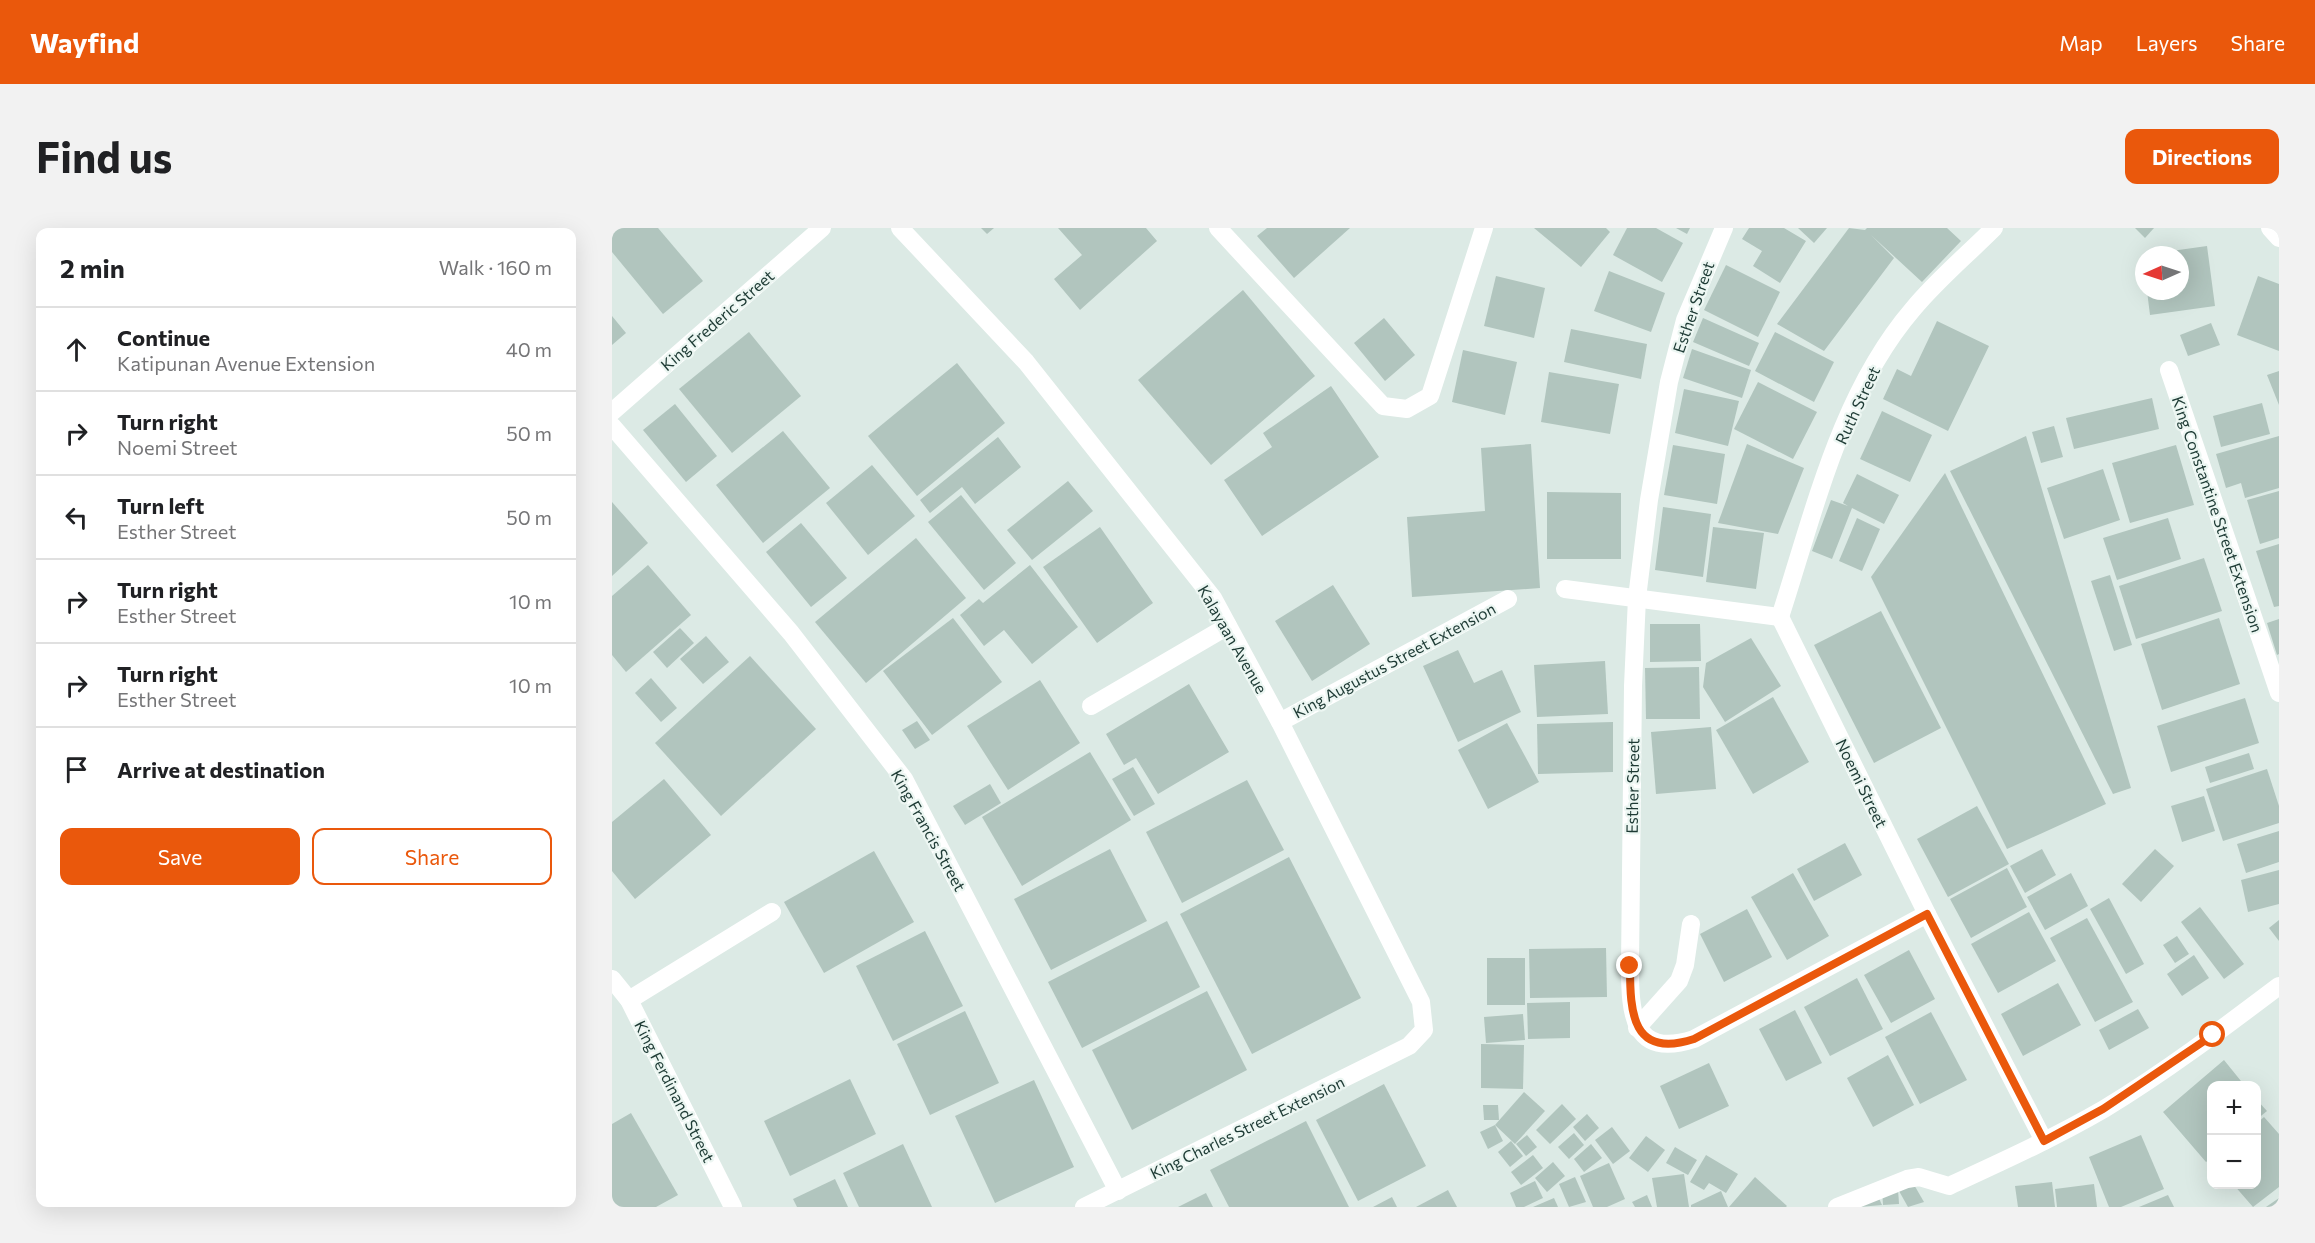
<!DOCTYPE html>
<html lang="en">
<head>
<meta charset="utf-8">
<style>
	:root { --surface:#fff; --page:#f2f2f2; --text:#202124; --muted:#757577; --line:#e0e0e0; --accent:#ea580c }
	body { margin:0; font-family:Commissioner,sans-serif; background:var(--page); color:var(--text) }
	.controls { position:absolute; right:18px; bottom:18px; display:grid; overflow:hidden; border-radius:12px; box-shadow:0 6px 24px #0002 }
	.controls button { width:54px; height:54px; display:grid; place-items:center; padding:0; border:0; border-bottom:2px solid var(--line); background:var(--surface); color:var(--text); font:30px sans-serif }
	.compass { position:absolute; left:1523px; top:18px; width:54px; height:54px; border-radius:50%; background:var(--surface); box-shadow:0 6px 24px #0002; rotate:267deg }
	.stop { position:absolute; width:18px; height:18px; margin:-14px; border:4px solid #ea580c; border-radius:50%; background:#fff }
	.stop.end { background:#ea580c; border-color:#fff; box-shadow:0 2px 6px #0008 }
	.list { margin:0; padding:0; list-style:none }
	h2 { display:flex; justify-content:space-between; align-items:center; height:78px; margin:0; padding:0 24px; font-size:26px }
	h2 small { font-size:20px; font-weight:400; color:var(--muted) }
	.list li { display:grid; grid-template-columns:39px 1fr auto; gap:18px; align-items:center; box-sizing:border-box; height:84px; padding:0 24px; border-top:2px solid var(--line) }
	.list b { display:block; font-size:22px; white-space:nowrap }
	.list p { margin:0; font-size:20px; white-space:nowrap; color:var(--muted) }
	.list em { font-size:20px; font-style:normal; color:var(--muted) }
	.actions { display:flex; gap:12px; padding:18px 24px }
	.actions a { flex:1; padding:14px 0; border:2px solid var(--accent); border-radius:12px; text-align:center; font-size:21px; color:var(--accent) }
	.actions .main { background:var(--accent); color:#fff }
	.icon { flex:none; width:33px; height:33px; fill:none; stroke:currentColor; stroke-width:2; stroke-linecap:round; stroke-linejoin:round }
	.map { position:relative; flex:none; width:1667px; height:979px; overflow:hidden; border-radius:12px }
	header { display:flex; align-items:center; gap:36px; box-sizing:border-box; height:84px; padding:0 30px; background:var(--accent); color:#fff }
	header strong { font-size:28px }
	nav { display:flex; gap:33px; margin-inline-start:auto; font-size:21px }
	.intro { display:flex; align-items:center; justify-content:space-between; box-sizing:border-box; height:144px; padding:0 36px }
	h1 { margin:0; font-size:42px }
	.button { padding:15px 27px; border-radius:12px; background:var(--accent); color:#fff; font-size:21px; font-weight:700 }
	main { display:flex; gap:36px; padding:0 36px }
	aside { flex:1; background:var(--surface); border-radius:12px; box-shadow:0 6px 24px #0002 }
	.map>svg:first-child { display:block }
	.building { fill:#b1c5be }
	.lines { fill:none; stroke-linecap:round; stroke-linejoin:round }
	.service { stroke:#fff; stroke-width:18 }
	.minor { stroke:#fff; stroke-width:18 }
	.route { stroke:#ea580c; stroke-width:8 }
	.labels { text-anchor:middle; dominant-baseline:central; stroke-width:4.5; stroke-linejoin:round; paint-order:stroke }
	.street-label { font-size:16px; fill:#1d3a34; stroke:#ecf6f2 }
</style>
</head>
<body>
<header>
<strong>Wayfind</strong>
<nav><a>Map</a><a>Layers</a><a>Share</a></nav>
</header>
<div class="intro"><h1>Find us</h1><a class="button">Directions</a></div>
<main>
<aside>
<h2>2 min<small>Walk · 160 m</small></h2>
<ul class="list">
<li><svg class="icon" aria-label="ahead" viewBox="0 0 24 24"><path d="M12 20V5M6 11l6-6 6 6"/></svg><div><b>Continue</b><p>Katipunan Avenue Extension</p></div><em>40 m</em></li>
<li><svg class="icon" aria-label="right" viewBox="0 0 24 24"><path d="M7 20v-9h11M14 6l5 5-5 5"/></svg><div><b>Turn right</b><p>Noemi Street</p></div><em>50 m</em></li>
<li><svg class="icon" aria-label="left" viewBox="0 0 24 24"><path d="M17 20v-9H6M10 6l-5 5 5 5"/></svg><div><b>Turn left</b><p>Esther Street</p></div><em>50 m</em></li>
<li><svg class="icon" aria-label="right" viewBox="0 0 24 24"><path d="M7 20v-9h11M14 6l5 5-5 5"/></svg><div><b>Turn right</b><p>Esther Street</p></div><em>10 m</em></li>
<li><svg class="icon" aria-label="right" viewBox="0 0 24 24"><path d="M7 20v-9h11M14 6l5 5-5 5"/></svg><div><b>Turn right</b><p>Esther Street</p></div><em>10 m</em></li>
<li><svg class="icon" aria-label="arrive" viewBox="0 0 24 24"><path d="M6 21V4h12l-3 4 3 4H6"/></svg><div><b>Arrive at destination</b></div></li>
</ul>
<div class="actions"><a class="main">Save</a><a>Share</a></div>
</aside>
<div class="map">
<svg width="1667" height="979" viewBox="0 0 1667 979">
	<rect width="100%" height="100%" fill="#dceae5"/>
	<g class="building">
		<polygon points="5,0 46,0 91,53 51,86 0,24 0,4"/>
		<polygon points="369,0 382,0 375,6"/>
		<polygon points="446,0 534,0 545,13 468,82 442,51 470,27"/>
		<polygon points="655,0 738,0 682,50 645,8"/>
		<polygon points="922,0 994,0 998,4 969,39"/>
		<polygon points="1015,0 1044,0 1071,15 1050,54 1001,27"/>
		<polygon points="1064,0 1078,0 1075,6"/>
		<polygon points="1137,0 1172,0 1194,13 1168,55 1141,38 1150,23 1130,11"/>
		<polygon points="1186,0 1215,0 1202,15"/>
		<polygon points="1237,0 1253,2 1255,0 1335,0 1349,13 1310,54 1259,7 1282,30 1212,123 1165,96"/>
		<polygon points="1523,0 1542,0 1533,10"/>
		<polygon points="1595,18 1603,78 1538,87 1535,63 1568,63 1568,27 1538,26"/>
		<polygon points="1114,37 1168,64 1146,109 1092,82"/>
		<polygon points="997,43 1053,65 1039,104 982,83"/>
		<polygon points="884,48 933,60 922,110 872,98"/>
		<polygon points="1646,48 1667,56 1667,123 1625,107"/>
		<polygon points="631,62 703,148 599,237 526,152"/>
		<polygon points="0,88 14,105 0,117"/>
		<polygon points="772,90 803,127 773,153 742,115"/>
		<polygon points="1091,90 1147,115 1137,138 1081,114"/>
		<polygon points="1325,93 1377,118 1336,203 1271,171 1285,141 1299,148"/>
		<polygon points="1599,95 1608,117 1576,128 1568,107"/>
		<polygon points="959,101 1035,116 1029,151 952,134"/>
		<polygon points="137,104 189,168 120,225 67,161"/>
		<polygon points="1163,104 1222,134 1202,174 1143,143"/>
		<polygon points="1080,121 1139,142 1130,170 1071,150"/>
		<polygon points="851,122 905,134 893,187 840,174"/>
		<polygon points="345,135 393,195 305,268 256,208"/>
		<polygon points="1667,143 1667,177 1655,147"/>
		<polygon points="937,144 1007,156 998,206 929,194"/>
		<polygon points="1146,154 1205,184 1181,231 1122,201"/>
		<polygon points="719,158 767,229 650,308 612,252 660,219 651,205"/>
		<polygon points="1072,161 1127,173 1116,218 1063,205"/>
		<polygon points="1540,170 1547,201 1462,221 1454,190"/>
		<polygon points="1650,175 1658,206 1609,219 1601,188"/>
		<polygon points="63,176 105,228 74,254 31,202"/>
		<polygon points="1270,183 1320,207 1298,254 1248,231"/>
		<polygon points="1442,198 1451,229 1429,235 1420,204"/>
		<polygon points="171,203 218,260 151,315 104,257"/>
		<polygon points="1414,208 1519,560 1501,566 1338,243"/>
		<polygon points="1667,208 1667,260 1633,270 1629,255 1614,260 1604,226"/>
		<polygon points="386,209 409,239 363,276 350,259 318,285 308,272"/>
		<polygon points="919,216 928,360 800,369 795,289 873,283 869,220"/>
		<polygon points="1135,216 1192,240 1166,306 1106,295"/>
		<polygon points="1061,217 1113,226 1105,276 1052,267"/>
		<polygon points="1564,217 1582,277 1518,295 1500,235"/>
		<polygon points="260,237 303,288 256,327 214,275"/>
		<polygon points="1491,241 1508,292 1452,311 1435,260"/>
		<polygon points="1333,245 1494,576 1395,621 1259,349"/>
		<polygon points="1245,246 1287,267 1272,296 1240,280 1220,331 1200,323 1219,272 1236,278 1231,275"/>
		<polygon points="456,253 481,283 420,332 395,302"/>
		<polygon points="1667,263 1667,310 1648,316 1635,272"/>
		<polygon points="935,264 1009,265 1009,331 935,331"/>
		<polygon points="349,267 404,335 372,362 316,294"/>
		<polygon points="0,274 36,315 0,348"/>
		<polygon points="1051,279 1099,286 1091,349 1043,342"/>
		<polygon points="1245,290 1268,301 1250,343 1227,333"/>
		<polygon points="1556,290 1569,331 1505,352 1491,310"/>
		<polygon points="189,295 235,350 199,379 154,324"/>
		<polygon points="488,299 541,375 485,415 431,339"/>
		<polygon points="1101,299 1152,305 1144,361 1094,354"/>
		<polygon points="304,310 354,370 254,455 203,394"/>
		<polygon points="1667,316 1667,378 1662,379 1644,323"/>
		<polygon points="1592,330 1610,383 1524,411 1507,358"/>
		<polygon points="36,337 79,387 14,444 0,427 0,368"/>
		<polygon points="418,337 466,399 420,436 392,402 372,418 348,387 367,371 371,375"/>
		<polygon points="1498,347 1520,417 1502,423 1479,353"/>
		<polygon points="721,357 758,416 700,453 663,393"/>
		<polygon points="1269,383 1329,500 1262,535 1202,417"/>
		<polygon points="341,390 390,454 320,507 271,443"/>
		<polygon points="1607,390 1628,456 1550,482 1529,416"/>
		<polygon points="1667,391 1667,426 1665,427 1655,395"/>
		<polygon points="1038,396 1088,396 1089,433 1038,434"/>
		<polygon points="68,400 82,415 55,440 41,424"/>
		<polygon points="94,408 117,434 91,456 68,431"/>
		<polygon points="1139,410 1169,458 1113,494 1091,459 1094,435"/>
		<polygon points="846,422 862,455 890,442 909,484 846,514 811,438"/>
		<polygon points="138,428 204,501 109,588 43,515"/>
		<polygon points="993,433 996,486 925,489 922,437"/>
		<polygon points="1087,439 1088,491 1034,491 1033,440"/>
		<polygon points="39,450 65,480 49,494 23,465"/>
		<polygon points="428,452 468,515 396,562 355,498"/>
		<polygon points="577,456 617,524 546,566 524,530 512,537 494,506"/>
		<polygon points="1161,469 1197,534 1141,566 1104,502"/>
		<polygon points="1633,470 1647,515 1559,544 1545,498"/>
		<polygon points="305,493 318,512 303,521 290,502"/>
		<polygon points="1001,494 1001,544 926,546 925,496"/>
		<polygon points="895,495 927,554 876,581 846,522"/>
		<polygon points="1099,499 1104,561 1044,566 1039,504"/>
		<polygon points="478,524 519,592 410,658 370,589"/>
		<polygon points="1637,525 1642,541 1598,555 1593,539"/>
		<polygon points="521,539 543,576 522,588 500,551"/>
		<polygon points="1655,541 1667,578 1667,595 1611,613 1594,561"/>
		<polygon points="52,551 99,607 23,671 0,643 0,594"/>
		<polygon points="635,552 672,622 570,675 534,604"/>
		<polygon points="378,556 389,575 353,597 341,578"/>
		<polygon points="1592,568 1603,603 1570,614 1559,578"/>
		<polygon points="1365,578 1397,636 1336,669 1305,611"/>
		<polygon points="1667,603 1667,634 1634,645 1625,616"/>
		<polygon points="1233,615 1250,647 1202,673 1185,641"/>
		<polygon points="498,621 535,693 439,742 402,671"/>
		<polygon points="1430,621 1444,647 1413,665 1398,638"/>
		<polygon points="1543,621 1562,638 1529,674 1510,656"/>
		<polygon points="262,623 302,694 212,745 172,674"/>
		<polygon points="677,629 749,770 640,826 568,686"/>
		<polygon points="1395,640 1415,679 1359,710 1338,671"/>
		<polygon points="1667,642 1667,676 1636,684 1629,652"/>
		<polygon points="1181,645 1217,708 1175,732 1139,669"/>
		<polygon points="1459,645 1476,678 1433,702 1415,669"/>
		<polygon points="1497,670 1532,736 1514,746 1478,681"/>
		<polygon points="1588,679 1632,736 1612,751 1569,694"/>
		<polygon points="1135,681 1160,729 1112,754 1088,706"/>
		<polygon points="1417,684 1444,733 1386,765 1359,716"/>
		<polygon points="1475,690 1521,774 1483,794 1438,710"/>
		<polygon points="1667,692 1667,713 1657,700"/>
		<polygon points="555,693 588,759 470,820 436,754"/>
		<polygon points="313,703 351,778 281,813 244,738"/>
		<polygon points="1565,708 1577,726 1563,735 1551,717"/>
		<polygon points="994,720 995,769 918,770 917,721"/>
		<polygon points="1297,722 1323,771 1279,795 1252,747"/>
		<polygon points="1582,727 1597,750 1570,768 1555,746"/>
		<rect x="875" y="730" width="38" height="47"/>
		<polygon points="1245,750 1271,801 1218,828 1192,779"/>
		<polygon points="1446,755 1469,797 1411,828 1389,786"/>
		<polygon points="595,763 635,842 520,902 480,822"/>
		<polygon points="958,774 958,810 916,811 915,775"/>
		<polygon points="1526,781 1537,800 1497,822 1487,802"/>
		<polygon points="1183,782 1210,835 1174,853 1147,801"/>
		<polygon points="353,783 387,855 318,887 285,816"/>
		<polygon points="1319,784 1355,852 1308,876 1273,809"/>
		<polygon points="911,786 913,812 874,815 872,789"/>
		<polygon points="869,816 912,817 911,861 869,860"/>
		<polygon points="1276,827 1302,877 1261,899 1235,850"/>
		<polygon points="1612,832 1633,858 1600,858 1600,930 1594,934 1551,884"/>
		<polygon points="1097,835 1117,878 1067,901 1048,858"/>
		<polygon points="238,851 264,906 178,948 152,893"/>
		<polygon points="422,852 462,939 383,975 343,888"/>
		<polygon points="772,856 814,938 746,973 704,892"/>
		<polygon points="912,864 933,883 903,916 883,897"/>
		<polygon points="1644,871 1655,883 1644,892"/>
		<polygon points="950,876 964,891 938,916 924,902"/>
		<polygon points="871,877 886,877 887,892 872,892"/>
		<polygon points="19,885 66,967 44,979 0,979 0,896"/>
		<polygon points="975,886 987,900 973,913 961,899"/>
		<polygon points="1652,889 1667,906 1667,959 1641,979 1621,956 1644,956 1644,896"/>
		<polygon points="694,893 737,979 617,979 598,942"/>
		<polygon points="883,897 891,913 876,921 868,904"/>
		<polygon points="1000,899 1018,923 1001,936 983,912"/>
		<polygon points="962,905 972,917 957,931 946,919"/>
		<polygon points="915,907 925,919 914,928 904,916"/>
		<polygon points="1529,907 1552,961 1509,979 1497,979 1477,929"/>
		<polygon points="1034,908 1053,922 1036,944 1017,930"/>
		<polygon points="899,913 911,928 898,939 886,924"/>
		<polygon points="291,916 320,979 247,979 231,945"/>
		<polygon points="979,916 990,930 972,944 962,931"/>
		<polygon points="1063,919 1085,932 1076,947 1054,935"/>
		<polygon points="921,927 931,940 909,957 899,944"/>
		<polygon points="1094,927 1126,946 1114,965 1097,955 1092,962 1078,954"/>
		<polygon points="941,934 953,948 935,964 923,950"/>
		<polygon points="997,935 1013,971 995,979 981,979 968,948"/>
		<polygon points="1072,946 1077,979 1045,979 1040,950"/>
		<polygon points="963,949 974,974 957,979 947,956"/>
		<polygon points="1143,949 1175,978 1174,979 1117,979"/>
		<polygon points="223,951 236,979 185,979 181,971"/>
		<polygon points="923,953 931,970 912,979 904,979 898,965"/>
		<polygon points="1440,954 1443,979 1406,979 1403,958"/>
		<polygon points="1301,955 1312,974 1296,979 1287,963"/>
		<polygon points="1482,956 1485,979 1445,979 1443,961"/>
		<polygon points="1286,961 1287,976 1271,977 1270,962"/>
		<polygon points="836,962 845,979 804,979"/>
		<polygon points="1109,963 1116,979 1079,979 1079,977"/>
		<polygon points="594,965 601,979 566,979"/>
		<polygon points="1265,966 1270,977 1247,979"/>
		<polygon points="1035,967 1040,979 1023,979 1020,974"/>
		<polygon points="1556,967 1562,979 1527,979"/>
		<polygon points="780,969 785,979 761,979"/>
		<polygon points="942,970 946,979 921,979"/>
		<polygon points="1667,970 1667,979 1654,979"/>
	</g>
	<g class="lines">
		<g class="service">
			<polyline points="1658,0 1667,10"/>
			<polyline points="479,478 616,398"/>
			<polyline points="17,772 160,684"/>
			<polyline points="1025,800 1067,753 1073,737 1079,696"/>
		</g>
		<g class="minor">
			<polyline points="288,0 414,134 601,370 668,494 809,774 812,802 797,818 472,979"/>
			<polyline points="606,0 771,178 795,181 818,168 872,0"/>
			<path d="M1112,0L1073,92L1057,154L1037,272L1025,370L1021,458L1018,738C1018,785 1020,831 1082,811L1315,686"/>
			<polyline points="1557,142 1667,465"/>
			<polyline points="0,184 210,0"/>
			<polyline points="0,198 179,405 292,551 506,963"/>
			<polyline points="953,361 1168,389"/>
			<polyline points="1168,389 1315,686 1432,913"/>
			<path d="M1168,389C1202,285 1228,166 1301,81C1325,52 1355,27 1382,0"/>
			<polyline points="668,494 896,371"/>
			<polyline points="0,751 17,772 121,979"/>
			<path d="M1225,979L1295,951L1307,949L1337,958C1389,934 1442,910 1492,881C1553,844 1610,801 1667,758"/>
		</g>
	</g>
	<g class="lines">
		<path class="route" d="M1018,738C1018,785 1020,831 1082,811L1315,686L1432,913L1491,881L1601,807"/>
	</g>
	<g class="labels">
		<g class="street-label">
			<text transform="translate(1081 79) rotate(-71)">Esther Street</text>
			<text transform="translate(105 92) rotate(-41)">King Frederic Street</text>
			<text transform="translate(1245 177) rotate(-65)">Ruth Street</text>
			<text transform="translate(1606 286) rotate(71)">King Constantine Street Extension</text>
			<text transform="translate(621 411) rotate(60)">Kalayaan Avenue</text>
			<text transform="translate(782 432) rotate(-28)">King Augustus Street Extension</text>
			<text transform="translate(1250 555) rotate(64)">Noemi Street</text>
			<text transform="translate(1020 558) rotate(-89)">Esther Street</text>
			<text transform="translate(317 602) rotate(61)">King Francis Street</text>
			<text transform="translate(63 863) rotate(63)">King Ferdinand Street</text>
			<text transform="translate(635 899) rotate(-26)">King Charles Street Extension</text>
		</g>
	</g>
</svg>
<div class="controls">
<button>+</button>
<button>−</button>
</div>
<svg class="compass" viewBox="-18 -18 36 36"><path d="M0-13l5 13h-10z" fill="#e53935"/><path d="M0 13l5-13h-10z" fill="#757577"/></svg>
<div class="stop" style="left:1601px;top:807px"></div>
<div class="stop end" style="left:1018px;top:738px"></div>
</div>
</main>
</body>
</html>
